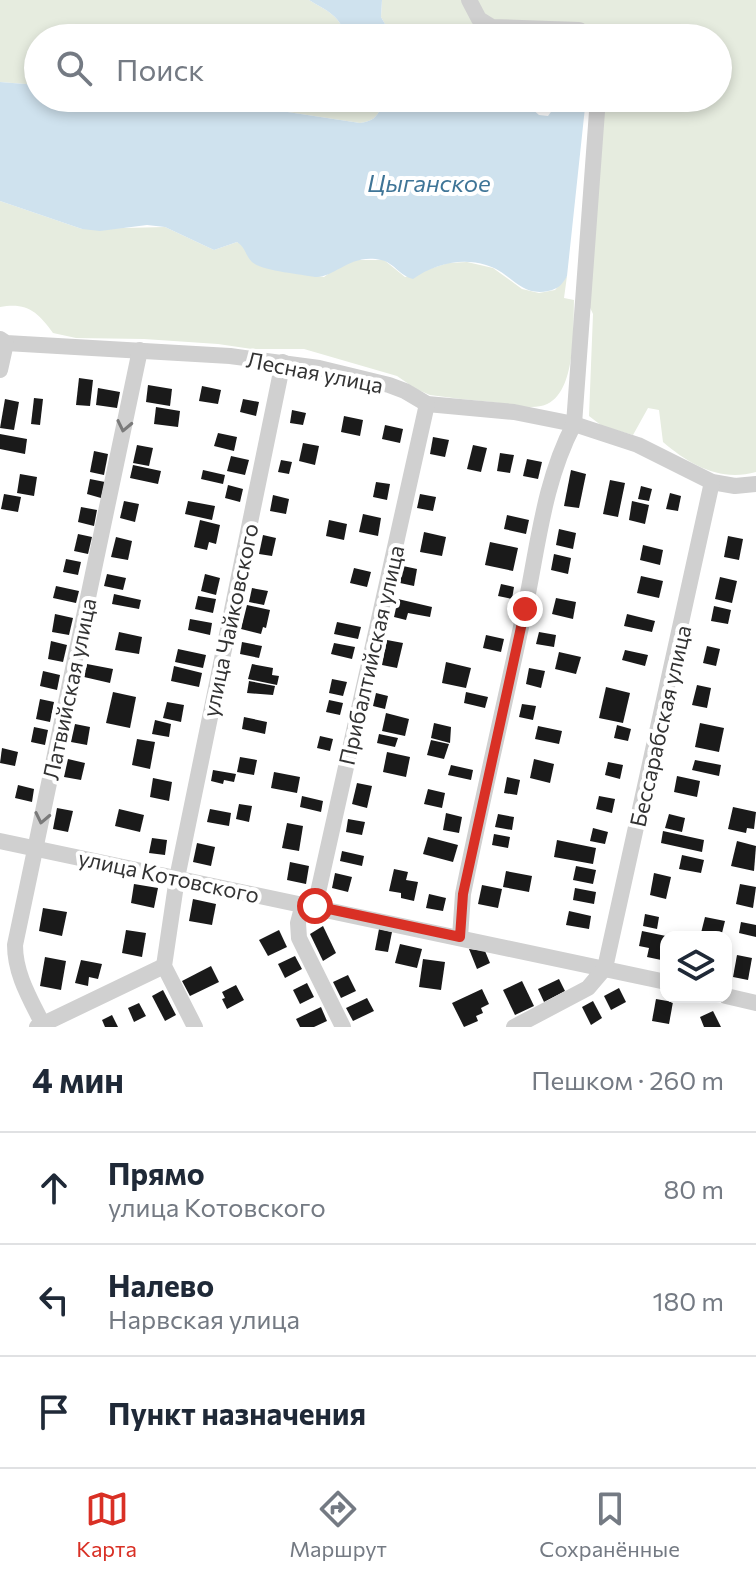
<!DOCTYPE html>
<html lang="ru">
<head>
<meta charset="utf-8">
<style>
	:root { --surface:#fff; --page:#f2f2f3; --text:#1f2937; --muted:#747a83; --line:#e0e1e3; --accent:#d93025 }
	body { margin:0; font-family:Commissioner,sans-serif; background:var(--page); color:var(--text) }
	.controls { position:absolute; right:24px; bottom:24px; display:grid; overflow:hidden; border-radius:16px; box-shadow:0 4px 12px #0003 }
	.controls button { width:72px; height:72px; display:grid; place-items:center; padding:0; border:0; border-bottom:2px solid var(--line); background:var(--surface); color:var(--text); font:40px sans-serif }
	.stop { position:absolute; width:24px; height:24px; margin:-18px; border:6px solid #d93025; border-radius:50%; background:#fff }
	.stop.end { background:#d93025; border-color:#fff; box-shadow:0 2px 8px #0008 }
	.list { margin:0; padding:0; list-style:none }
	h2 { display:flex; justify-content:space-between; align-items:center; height:104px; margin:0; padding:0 32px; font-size:34px }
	h2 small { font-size:26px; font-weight:400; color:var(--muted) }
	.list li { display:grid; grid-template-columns:52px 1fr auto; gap:24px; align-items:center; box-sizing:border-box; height:112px; padding:0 32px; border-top:2px solid var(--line) }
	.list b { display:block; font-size:30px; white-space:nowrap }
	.list p { margin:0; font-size:26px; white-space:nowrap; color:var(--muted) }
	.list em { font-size:26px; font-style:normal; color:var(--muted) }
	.icon { flex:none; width:44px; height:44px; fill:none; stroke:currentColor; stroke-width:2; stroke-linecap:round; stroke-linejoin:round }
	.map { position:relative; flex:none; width:756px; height:1027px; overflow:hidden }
	.search { position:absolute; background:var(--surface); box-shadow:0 4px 12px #0003; left:24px; right:24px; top:24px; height:88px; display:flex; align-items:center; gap:20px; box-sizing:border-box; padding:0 28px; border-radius:44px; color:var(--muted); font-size:30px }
	.sheet { height:440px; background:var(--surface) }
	nav { display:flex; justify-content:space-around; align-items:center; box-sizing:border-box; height:112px; border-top:2px solid var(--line); background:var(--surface); font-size:22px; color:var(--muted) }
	nav a { display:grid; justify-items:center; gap:4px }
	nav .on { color:var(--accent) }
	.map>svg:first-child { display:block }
	.green { fill:#e6ecdf }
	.water { fill:#cfe2ee }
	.building { fill:#1a1a1a }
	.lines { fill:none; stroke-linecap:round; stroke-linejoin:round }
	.street { stroke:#d0d0d0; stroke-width:16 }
	.oneway { stroke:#7a7a7a }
	.route { stroke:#d93025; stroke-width:10 }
	.labels { text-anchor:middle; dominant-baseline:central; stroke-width:8; stroke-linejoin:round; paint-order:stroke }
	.street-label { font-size:22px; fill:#333; stroke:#fff }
	.water-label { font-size:24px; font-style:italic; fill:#3f7597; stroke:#fff }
</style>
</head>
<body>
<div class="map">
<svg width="756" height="1027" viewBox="0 0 756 1027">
	<rect width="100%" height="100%" fill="#fff"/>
	<g class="green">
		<path d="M0,0H309C327,11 342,16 345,38H38V85L0,82Z"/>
		<path d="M382,0H756V472C720,482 690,465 663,442L659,410L648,408L633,435L602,426L589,416L593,314L587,301L603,98H718V38H393L381,17Z"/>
		<path d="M236,98H377L381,107C377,118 372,121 360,123L281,111Z"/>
		<path d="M0,201L82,229L165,227L214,250L237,242L245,247L248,255L280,270L324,277L339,266L357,260H384L405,277L448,263L467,262L493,268L522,289L539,293L555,290L567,276L564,298L574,300C573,328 577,399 541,406C525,409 508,404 492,402C471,400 451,398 430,395L416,389L397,376L304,349H252L218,344L144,339L76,338L53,333C38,312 27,302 0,307Z"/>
	</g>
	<g class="water">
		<path d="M309,0H382L381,17L393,38H345C342,16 327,11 309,0Z"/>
		<path d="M0,82L38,85V98H236L281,111L360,123C372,121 377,118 381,107L377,98H530L531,108L539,115L548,116L561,98H586L567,276C562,285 558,289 548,291C520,297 511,272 486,265C461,257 434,264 413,279C400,276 393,262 381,260C350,253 335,278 315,277C300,274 262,271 252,262C245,255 246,248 237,242L214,250L165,227L147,225L100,231L82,229L0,201Z"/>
	</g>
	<g class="building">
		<polygon points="79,378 93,380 90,406 76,405"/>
		<polygon points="148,385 172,389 170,406 146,402"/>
		<polygon points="202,386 221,390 218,404 199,401"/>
		<polygon points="98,388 120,392 117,408 96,405"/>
		<polygon points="34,398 43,399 40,425 31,424"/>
		<polygon points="5,399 19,402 14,430 0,428"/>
		<polygon points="243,399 259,402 256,416 240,412"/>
		<polygon points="156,407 180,411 178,427 154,424"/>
		<polygon points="292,410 306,413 303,425 290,423"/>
		<polygon points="344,416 363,420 360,436 341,432"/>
		<polygon points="385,425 403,429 400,443 382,439"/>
		<polygon points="218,433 237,437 234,451 214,446"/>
		<polygon points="0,434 27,439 25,454 0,449"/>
		<polygon points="433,437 449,440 445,457 430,454"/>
		<polygon points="303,443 319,446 315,465 299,461"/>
		<polygon points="137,445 153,448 149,466 133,463"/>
		<polygon points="473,445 487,448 481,472 467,469"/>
		<polygon points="94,451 108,454 104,475 90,472"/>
		<polygon points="500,453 514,455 510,473 497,471"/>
		<polygon points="231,456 249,460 245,475 227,471"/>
		<polygon points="527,459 542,462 538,479 523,476"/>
		<polygon points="281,460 292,462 289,474 278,472"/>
		<polygon points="133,465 161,471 158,484 130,478"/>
		<polygon points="203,470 225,475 223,484 201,479"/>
		<polygon points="571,470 586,474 579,508 564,506"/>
		<polygon points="20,474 37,477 34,496 17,493"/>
		<polygon points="90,479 105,482 101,498 87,494"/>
		<polygon points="610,480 625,483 618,517 603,514"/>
		<polygon points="376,482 390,484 387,500 373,497"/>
		<polygon points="228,485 243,489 240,502 225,498"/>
		<polygon points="641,486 652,489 649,501 638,499"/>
		<polygon points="670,493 681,496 678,511 666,509"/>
		<polygon points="4,494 21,497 18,512 1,509"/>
		<polygon points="420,494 436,497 433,511 417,508"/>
		<polygon points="273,495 289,499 286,514 270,511"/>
		<polygon points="124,501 139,504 135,522 120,518"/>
		<polygon points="188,501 215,506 212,520 185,514"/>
		<polygon points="632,501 649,505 645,524 629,520"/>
		<polygon points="81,507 97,510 94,526 78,522"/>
		<polygon points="363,514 381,518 378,536 359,532"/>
		<polygon points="507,515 529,520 526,534 504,529"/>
		<polygon points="200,520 220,525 216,544 209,542 207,550 194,547"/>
		<polygon points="329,520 347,524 344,540 326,536"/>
		<polygon points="559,529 576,533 573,549 556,545"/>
		<polygon points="424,532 446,537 442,556 420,552"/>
		<polygon points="78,534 92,537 88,554 74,551"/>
		<polygon points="263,535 276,538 272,556 259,554"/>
		<polygon points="728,536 743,539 739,560 724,557"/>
		<polygon points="116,537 132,541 128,560 111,557"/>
		<polygon points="490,542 518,548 513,571 485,565"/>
		<polygon points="643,545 663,550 660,565 640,560"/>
		<polygon points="554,554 571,558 568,574 551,570"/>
		<polygon points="66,559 81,562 78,575 63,572"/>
		<polygon points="403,566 417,569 414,586 400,583"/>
		<polygon points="354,568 371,572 367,587 350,583"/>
		<polygon points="107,574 126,578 123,590 104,586"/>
		<polygon points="205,574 220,578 216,595 201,591"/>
		<polygon points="641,576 663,581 659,598 637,593"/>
		<polygon points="720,577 737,581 732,603 715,599"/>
		<polygon points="501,584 514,587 512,599 498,596"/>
		<polygon points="56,586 79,591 76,603 53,598"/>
		<polygon points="252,588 268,591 264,605 249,602"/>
		<polygon points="114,594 141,600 139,609 112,604"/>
		<polygon points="198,596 216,599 213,613 195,609"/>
		<polygon points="556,598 576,602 573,619 552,614"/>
		<polygon points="398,599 432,607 430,617 408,613 406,620 394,617"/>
		<polygon points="247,605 270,610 266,628 263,627 261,634 241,629"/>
		<polygon points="714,606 731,610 728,624 711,621"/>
		<polygon points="55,614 73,618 69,635 52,632"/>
		<polygon points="627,614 655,621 652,632 624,626"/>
		<polygon points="190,619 212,623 210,635 188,630"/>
		<polygon points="337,622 361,627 358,639 334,634"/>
		<polygon points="119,632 142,637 139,654 115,650"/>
		<polygon points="539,632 556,635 554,647 536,644"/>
		<polygon points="486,635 504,639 501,652 483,648"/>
		<polygon points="387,640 403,643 397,668 382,665"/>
		<polygon points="51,641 67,645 63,662 48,659"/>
		<polygon points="242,642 262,646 259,658 240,654"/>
		<polygon points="334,643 355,647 352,659 331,654"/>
		<polygon points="707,646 720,649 716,666 703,663"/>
		<polygon points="178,649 206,655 203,668 175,662"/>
		<polygon points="625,650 648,655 645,666 622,660"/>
		<polygon points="559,652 581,657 576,674 555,669"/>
		<polygon points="446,662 471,668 466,688 442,683"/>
		<polygon points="87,664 113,669 110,683 84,677"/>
		<polygon points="252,664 273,668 272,675 279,676 277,685 248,679"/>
		<polygon points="174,666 202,673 199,687 171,681"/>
		<polygon points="529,668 545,671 541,688 526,684"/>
		<polygon points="43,671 60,675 57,690 40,686"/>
		<polygon points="332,679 347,682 343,696 329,693"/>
		<polygon points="249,681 275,686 273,695 247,693"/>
		<polygon points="697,685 711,688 707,708 692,705"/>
		<polygon points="606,687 630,693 623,723 599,718"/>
		<polygon points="113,692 136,697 130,728 106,723"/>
		<polygon points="466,692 488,697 485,708 464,703"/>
		<polygon points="376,693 388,696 385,709 373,706"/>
		<polygon points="40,699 54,702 50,722 36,719"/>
		<polygon points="329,700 343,703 340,715 326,712"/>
		<polygon points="167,702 184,705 181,722 163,718"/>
		<polygon points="522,704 536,706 533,720 519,717"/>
		<polygon points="386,713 409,719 405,736 382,731"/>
		<polygon points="244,717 267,722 265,734 242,729"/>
		<polygon points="155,720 171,724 169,737 152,734"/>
		<polygon points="434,723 451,727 450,743 431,738"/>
		<polygon points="700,723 724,728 719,752 695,747"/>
		<polygon points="75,724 90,727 87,745 71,742"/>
		<polygon points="617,725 631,729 628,741 614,738"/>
		<polygon points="538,726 562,731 559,744 535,739"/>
		<polygon points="34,727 48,730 45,745 31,742"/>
		<polygon points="379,734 398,738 395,747 377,743"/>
		<polygon points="320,736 333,739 330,751 317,748"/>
		<polygon points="137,739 155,742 150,769 132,765"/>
		<polygon points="431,740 449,744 444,759 427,755"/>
		<polygon points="2,748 18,752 15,766 0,763"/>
		<polygon points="387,752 410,757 406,777 383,772"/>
		<polygon points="240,757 257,760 254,775 237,772"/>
		<polygon points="68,759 85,763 81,780 64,777"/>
		<polygon points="534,759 554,764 550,783 530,778"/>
		<polygon points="695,760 721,765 719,776 692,770"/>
		<polygon points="608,762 623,765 620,779 605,775"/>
		<polygon points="451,765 473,770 471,780 448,775"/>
		<polygon points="213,770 236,774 234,782 224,780 223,784 211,781"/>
		<polygon points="274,772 300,777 297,793 271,788"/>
		<polygon points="677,776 700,781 697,797 674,792"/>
		<polygon points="507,777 520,780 517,795 504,793"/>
		<polygon points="153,778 172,782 169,801 150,797"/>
		<polygon points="357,783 372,786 367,808 352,804"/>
		<polygon points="18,785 34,789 32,802 15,798"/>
		<polygon points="428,789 445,793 442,808 424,804"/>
		<polygon points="302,796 323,801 321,812 300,807"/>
		<polygon points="599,796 615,799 612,813 596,809"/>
		<polygon points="239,804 252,806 249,822 236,819"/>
		<polygon points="733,807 756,812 754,829 747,828 746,833 728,829"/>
		<polygon points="57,808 73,811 68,832 53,829"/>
		<polygon points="119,809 144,815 140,832 115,826"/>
		<polygon points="210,809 231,813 229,826 207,822"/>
		<polygon points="446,813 462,817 459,833 443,830"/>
		<polygon points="498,814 514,817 512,830 495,827"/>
		<polygon points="669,814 685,818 682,832 665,828"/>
		<polygon points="348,819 365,822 362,835 346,832"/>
		<polygon points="287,823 303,826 299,851 282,848"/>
		<polygon points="593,828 608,832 605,844 590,841"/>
		<polygon points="663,831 704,840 702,852 661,843"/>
		<polygon points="494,834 510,837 508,848 492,845"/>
		<polygon points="428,837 458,845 453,862 423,854"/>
		<polygon points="152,838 167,840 165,855 149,853"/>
		<polygon points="557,840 596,848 593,864 554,857"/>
		<polygon points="737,841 756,846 754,871 731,866"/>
		<polygon points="197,843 215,847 211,866 193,862"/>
		<polygon points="342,851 364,856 362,866 340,861"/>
		<polygon points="682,855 704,860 701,873 679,869"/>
		<polygon points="290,862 309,866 306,884 287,880"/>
		<polygon points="576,866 596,870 593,884 573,880"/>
		<polygon points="394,869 408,872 406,880 418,882 414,901 401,898 401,893 389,891"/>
		<polygon points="506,871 532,876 529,892 503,887"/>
		<polygon points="335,873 352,877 348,892 332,888"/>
		<polygon points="654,873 671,877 666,899 650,895"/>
		<polygon points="134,884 158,888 154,908 131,903"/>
		<polygon points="740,884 756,887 753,908 736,904"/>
		<polygon points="482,885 502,889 498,908 478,904"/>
		<polygon points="575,888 596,892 594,904 573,900"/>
		<polygon points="429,894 446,898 443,911 426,908"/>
		<polygon points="193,899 216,904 212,925 189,921"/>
		<polygon points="43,908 67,912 62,936 39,931"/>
		<polygon points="569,911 591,916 589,929 566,925"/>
		<polygon points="645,914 659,917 657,929 643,926"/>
		<polygon points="705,917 725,921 721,937 700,937"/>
		<polygon points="741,922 756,925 756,937 739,933"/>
		<polygon points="323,926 336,953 323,961 310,934"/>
		<polygon points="379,929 392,932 388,952 375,950"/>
		<polygon points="126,930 146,933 142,957 122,953"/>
		<polygon points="279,930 287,947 268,956 259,940"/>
		<polygon points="642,931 666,936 666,961 647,957 649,948 639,946"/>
		<polygon points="400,944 422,949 417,968 395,963"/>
		<polygon points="469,949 485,951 490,963 477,969"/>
		<polygon points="737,955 752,958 748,980 733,977"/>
		<polygon points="295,956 302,969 285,978 278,964"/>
		<polygon points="45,957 66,961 61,990 40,986"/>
		<polygon points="423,959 445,962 441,990 419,987"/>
		<polygon points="81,960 102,964 98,979 89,977 88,986 75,983"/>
		<polygon points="211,966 219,982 190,996 182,981"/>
		<polygon points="348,975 356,991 341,998 333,982"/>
		<polygon points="559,979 565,991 544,1002 538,989"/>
		<polygon points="522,981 534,1006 515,1015 503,990"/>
		<polygon points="307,983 314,997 300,1004 293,990"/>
		<polygon points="236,985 244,1000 227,1009 222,999 225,998 222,992"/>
		<polygon points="619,988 626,1002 611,1010 604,996"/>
		<polygon points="482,989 489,1004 481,1008 483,1013 476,1016 478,1021 464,1027 452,1003"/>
		<polygon points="163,990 176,1015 165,1021 152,996"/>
		<polygon points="367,998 374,1011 353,1021 346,1008"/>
		<polygon points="656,999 673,1002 669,1024 652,1021"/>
		<polygon points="593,1001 602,1018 591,1025 582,1007"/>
		<polygon points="139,1003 146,1016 134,1022 128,1008"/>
		<polygon points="321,1007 327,1021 314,1027 300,1027 296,1019"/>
		<polygon points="713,1011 721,1027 704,1027 700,1017"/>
		<polygon points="112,1015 118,1027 105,1027 102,1020"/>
	</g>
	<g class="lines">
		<g class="street">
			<polyline points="469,0 479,19 492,27 579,30 581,38"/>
			<polyline points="0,339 6,343 230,356 319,368 389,385 405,391 427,404 514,412 574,424 638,445 712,482 735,486 756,484"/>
			<polyline points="0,370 6,343"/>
			<polyline points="0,841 666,982"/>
			<polyline points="303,904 298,923 299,938 343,1027"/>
			<polyline points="315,906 427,404"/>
			<path d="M460,937L463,894C482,800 504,707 524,613C538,548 543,483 574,424L598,98"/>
			<polyline points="726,996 756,1003"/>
			<polyline points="37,1027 164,966"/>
			<path d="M44,1027C31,1000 15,975 15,945L140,350"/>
			<polyline points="195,1027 164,966 177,878 283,362"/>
			<polyline points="514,1027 588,988 605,968 712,482"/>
		</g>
	</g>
	<defs><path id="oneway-chevron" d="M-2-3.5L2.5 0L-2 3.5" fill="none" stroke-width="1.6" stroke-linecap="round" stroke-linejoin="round" transform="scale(2)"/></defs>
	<g class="oneway">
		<use href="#oneway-chevron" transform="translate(124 426) rotate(102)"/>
		<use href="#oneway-chevron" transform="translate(42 818) rotate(102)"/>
	</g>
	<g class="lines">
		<polyline class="route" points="315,906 460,937 463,894 525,609"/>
	</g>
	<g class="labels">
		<g class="street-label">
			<text transform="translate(315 372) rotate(11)">Лесная улица</text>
			<text transform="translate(230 620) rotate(-78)">улица Чайковского</text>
			<text transform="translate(371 655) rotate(-77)">Прибалтийская улица</text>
			<text transform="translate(69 689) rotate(-78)">Латвийская улица</text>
			<text transform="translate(660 726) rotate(-77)">Бессарабская улица</text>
			<text transform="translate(169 876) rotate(12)">улица Котовского</text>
		</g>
		<g class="water-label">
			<text x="429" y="182">Цыганское</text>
		</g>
	</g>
</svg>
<div class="controls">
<button><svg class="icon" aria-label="layers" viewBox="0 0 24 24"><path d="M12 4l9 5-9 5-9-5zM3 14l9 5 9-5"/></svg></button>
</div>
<div class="stop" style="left:315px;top:906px"></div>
<div class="stop end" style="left:525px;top:609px"></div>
<div class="search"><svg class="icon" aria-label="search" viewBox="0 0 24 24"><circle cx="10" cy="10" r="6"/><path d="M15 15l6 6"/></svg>Поиск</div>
</div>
<section class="sheet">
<h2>4 мин<small>Пешком · 260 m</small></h2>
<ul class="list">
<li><svg class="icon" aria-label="ahead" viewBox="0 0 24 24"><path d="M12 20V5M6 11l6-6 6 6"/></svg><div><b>Прямо</b><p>улица Котовского</p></div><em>80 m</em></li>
<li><svg class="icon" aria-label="left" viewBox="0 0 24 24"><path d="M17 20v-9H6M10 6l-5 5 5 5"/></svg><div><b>Налево</b><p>Нарвская улица</p></div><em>180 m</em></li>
<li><svg class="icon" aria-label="arrive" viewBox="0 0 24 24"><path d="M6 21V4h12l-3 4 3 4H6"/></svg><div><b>Пункт назначения</b></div></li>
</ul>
</section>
<nav>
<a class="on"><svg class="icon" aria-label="map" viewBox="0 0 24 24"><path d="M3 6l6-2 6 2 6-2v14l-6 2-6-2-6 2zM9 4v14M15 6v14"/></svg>Карта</a>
<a><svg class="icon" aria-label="directions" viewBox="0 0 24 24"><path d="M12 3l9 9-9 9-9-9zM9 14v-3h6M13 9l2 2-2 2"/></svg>Маршрут</a>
<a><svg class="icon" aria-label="saved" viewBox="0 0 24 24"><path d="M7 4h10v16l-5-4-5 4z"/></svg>Сохранённые</a>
</nav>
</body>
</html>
